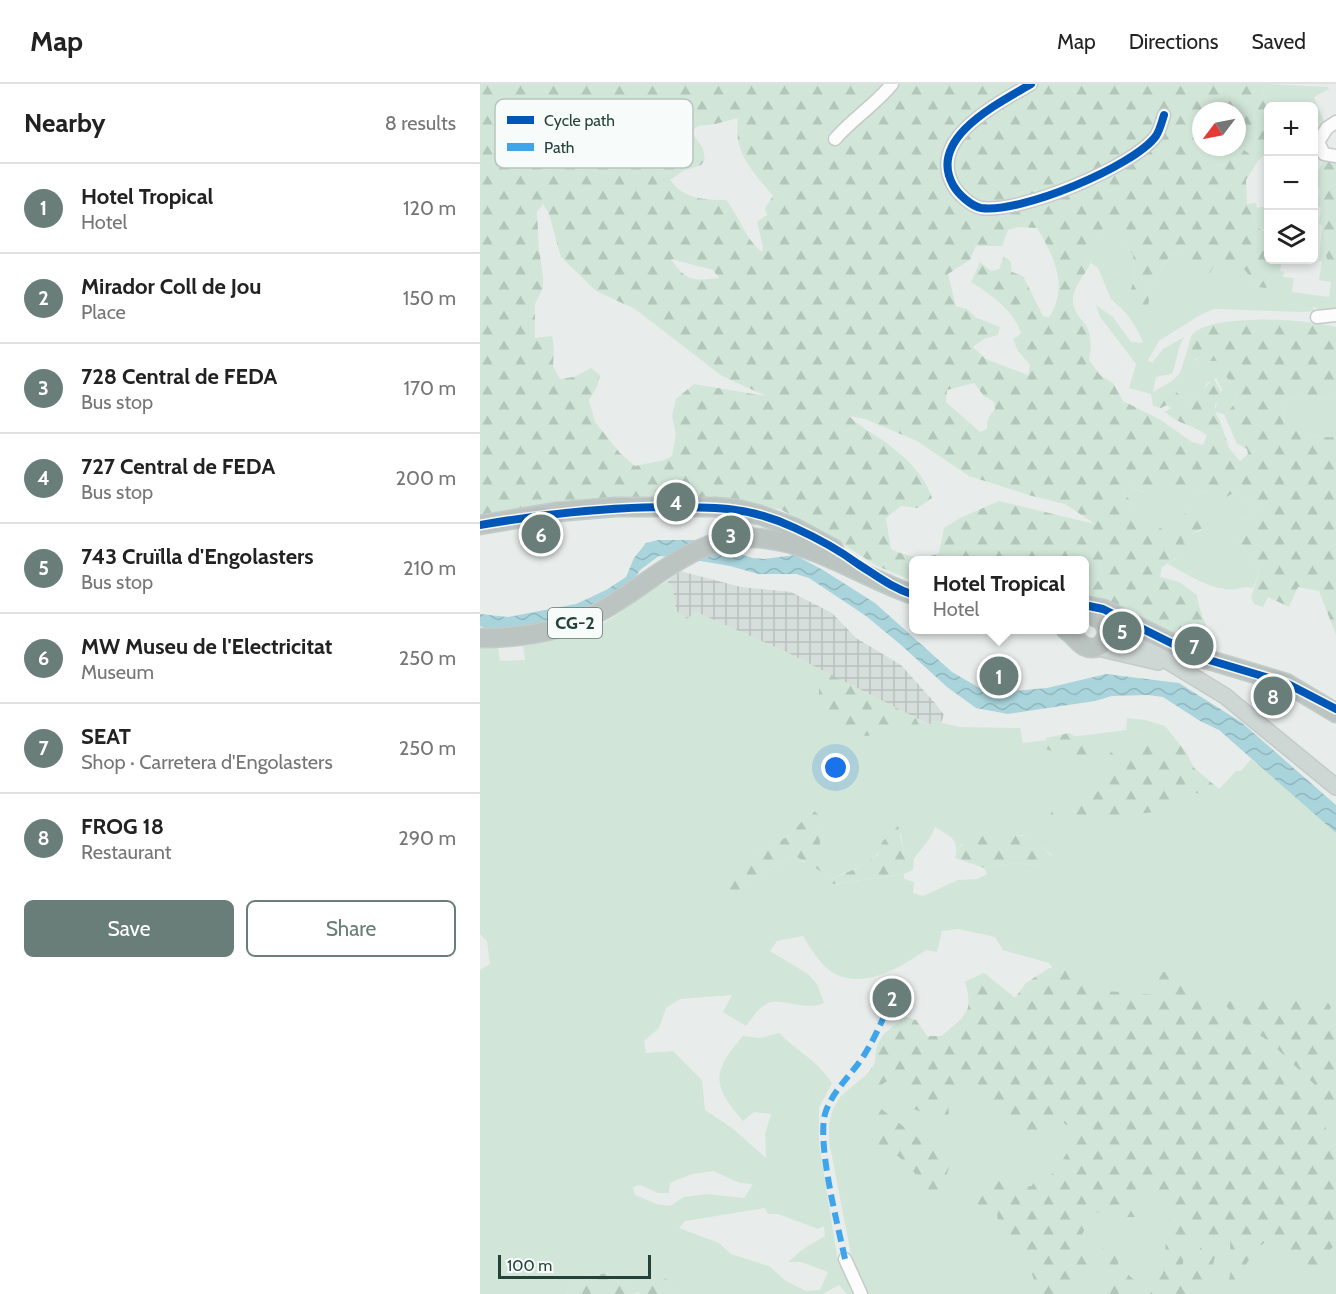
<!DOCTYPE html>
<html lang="en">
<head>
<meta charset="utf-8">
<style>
	:root { --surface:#fff; --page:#f2f2f2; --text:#222; --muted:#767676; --line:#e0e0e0; --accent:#697e78 }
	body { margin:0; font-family:Cabin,sans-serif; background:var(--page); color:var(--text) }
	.controls { position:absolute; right:18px; top:18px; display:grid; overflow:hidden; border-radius:9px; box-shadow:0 3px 9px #0003 }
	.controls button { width:54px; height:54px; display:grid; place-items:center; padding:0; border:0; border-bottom:2px solid var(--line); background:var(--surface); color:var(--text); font:30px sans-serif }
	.compass { position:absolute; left:712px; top:18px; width:54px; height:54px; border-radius:50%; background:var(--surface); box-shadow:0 3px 9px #0003; rotate:238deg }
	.scale { position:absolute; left:18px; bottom:15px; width:153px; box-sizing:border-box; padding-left:6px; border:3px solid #24423a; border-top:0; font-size:16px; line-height:21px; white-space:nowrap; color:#24423a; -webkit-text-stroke:4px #f7fbf9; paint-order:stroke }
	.you { position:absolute; left:356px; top:684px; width:21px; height:21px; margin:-15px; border:4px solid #fff; border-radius:50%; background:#1a73e8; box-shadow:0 0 0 9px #1a73e833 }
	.badge { display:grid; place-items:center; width:39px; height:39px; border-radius:50%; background:var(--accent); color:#fff; font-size:20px; font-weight:700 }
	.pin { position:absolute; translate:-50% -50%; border:3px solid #fff; box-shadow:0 2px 6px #0006 }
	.popup { position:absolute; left:429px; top:472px; width:180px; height:78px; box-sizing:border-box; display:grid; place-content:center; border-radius:9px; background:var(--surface); filter:drop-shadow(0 2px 4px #0005); font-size:20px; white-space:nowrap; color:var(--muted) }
	.popup b { font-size:22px; color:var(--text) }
	.popup::after { content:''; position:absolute; left:50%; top:100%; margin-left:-12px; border:12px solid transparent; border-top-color:var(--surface) }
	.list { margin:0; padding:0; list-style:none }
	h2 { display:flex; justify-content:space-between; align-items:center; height:78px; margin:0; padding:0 24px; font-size:26px }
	h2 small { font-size:20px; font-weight:400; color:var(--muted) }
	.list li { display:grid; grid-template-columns:39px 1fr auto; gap:18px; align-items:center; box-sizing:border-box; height:90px; padding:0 24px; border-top:2px solid var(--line) }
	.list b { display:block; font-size:22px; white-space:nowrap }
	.list p { margin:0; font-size:20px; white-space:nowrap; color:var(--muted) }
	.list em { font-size:20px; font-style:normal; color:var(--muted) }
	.actions { display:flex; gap:12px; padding:18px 24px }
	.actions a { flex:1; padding:14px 0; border:2px solid var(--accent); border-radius:9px; text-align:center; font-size:21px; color:var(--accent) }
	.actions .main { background:var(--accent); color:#fff }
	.icon { flex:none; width:33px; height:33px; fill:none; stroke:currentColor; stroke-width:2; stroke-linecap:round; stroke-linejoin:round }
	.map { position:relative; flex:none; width:856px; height:1210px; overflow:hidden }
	header { display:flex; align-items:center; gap:36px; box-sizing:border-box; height:84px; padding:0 30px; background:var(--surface); border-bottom:2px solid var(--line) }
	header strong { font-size:28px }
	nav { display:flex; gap:33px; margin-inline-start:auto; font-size:21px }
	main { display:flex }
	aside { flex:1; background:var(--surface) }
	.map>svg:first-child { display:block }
	.industrial { fill:url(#industrial-grid) }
	.green { fill:#d1e6d8; fill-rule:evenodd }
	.forest { fill:url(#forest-firs); fill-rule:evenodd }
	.water { fill:url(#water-waves) }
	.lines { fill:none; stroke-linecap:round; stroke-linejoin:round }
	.minor-casing { stroke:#c5cac8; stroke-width:15 }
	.major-casing { stroke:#c3ccc9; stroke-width:18 }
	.highway-casing { stroke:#c3ccc9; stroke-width:21 }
	.minor { stroke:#fcfcfc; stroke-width:12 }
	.major { stroke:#cfd7d5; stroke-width:15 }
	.highway { stroke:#bcc4c2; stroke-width:18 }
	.quiet { stroke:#3ea4ec; stroke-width:6; stroke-dasharray:12 6; stroke-linecap:butt }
	.cycleway-casing { stroke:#f7fbf9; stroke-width:11 }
	.cycleway { stroke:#0057b8; stroke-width:8 }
	.labels { text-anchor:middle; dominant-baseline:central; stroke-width:4.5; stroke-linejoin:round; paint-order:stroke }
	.shield { fill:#f7fbf9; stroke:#637a73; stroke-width:1.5 }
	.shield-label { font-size:18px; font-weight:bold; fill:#24423a }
	.key { fill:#f7fbf9; stroke:#b8c4c0; stroke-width:1.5 }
	.key-label { font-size:16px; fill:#24423a }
</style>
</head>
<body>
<header>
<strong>Map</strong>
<nav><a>Map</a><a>Directions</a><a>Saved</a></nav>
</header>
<main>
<aside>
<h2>Nearby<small>8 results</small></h2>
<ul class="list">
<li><span class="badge">1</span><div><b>Hotel Tropical</b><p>Hotel</p></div><em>120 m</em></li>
<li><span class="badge">2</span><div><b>Mirador Coll de Jou</b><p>Place</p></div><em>150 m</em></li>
<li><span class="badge">3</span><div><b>728 Central de FEDA</b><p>Bus stop</p></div><em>170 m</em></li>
<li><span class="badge">4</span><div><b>727 Central de FEDA</b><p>Bus stop</p></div><em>200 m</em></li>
<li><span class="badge">5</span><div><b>743 Cruïlla d'Engolasters</b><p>Bus stop</p></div><em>210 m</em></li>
<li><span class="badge">6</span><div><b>MW Museu de l'Electricitat</b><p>Museum</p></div><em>250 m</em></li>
<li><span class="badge">7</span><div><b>SEAT</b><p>Shop · Carretera d'Engolasters</p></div><em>250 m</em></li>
<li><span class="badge">8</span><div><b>FROG 18</b><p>Restaurant</p></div><em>290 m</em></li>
</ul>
<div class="actions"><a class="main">Save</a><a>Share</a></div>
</aside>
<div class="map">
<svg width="856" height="1210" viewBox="0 0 856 1210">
	<defs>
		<pattern id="industrial-grid" width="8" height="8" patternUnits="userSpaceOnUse" patternTransform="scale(1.5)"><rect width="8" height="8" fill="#d6dedb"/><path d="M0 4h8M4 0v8" fill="none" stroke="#b8c0bd"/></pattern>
		<pattern id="forest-firs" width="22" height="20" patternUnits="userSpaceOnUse" patternTransform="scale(1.5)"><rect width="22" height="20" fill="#d1e6d8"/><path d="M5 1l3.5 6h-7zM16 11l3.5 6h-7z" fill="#b3c6ba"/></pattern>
		<pattern id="water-waves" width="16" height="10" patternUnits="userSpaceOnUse" patternTransform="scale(1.5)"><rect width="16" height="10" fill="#a9d4db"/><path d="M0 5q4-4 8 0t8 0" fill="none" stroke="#91b7bd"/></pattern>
	</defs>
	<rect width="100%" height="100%" fill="#e8edeb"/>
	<polygon class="industrial" points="200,487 261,503 311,508 352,529 376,554 421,581 455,619 464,631 461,639 452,637 450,641 304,567 216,528 207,535 196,527 192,502 187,498"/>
	<g class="green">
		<polygon points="785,0 848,3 849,5 834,13 844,37 839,44 836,42 834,22 795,22 788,20 783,8"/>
		<polygon points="759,42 776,53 783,64 788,65 788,67 778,77 757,60 757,43"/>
		<path d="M856,76V226L844,228L832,222L835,227L822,228L734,225L720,231L679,257L668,276L672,279L683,265L704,253C697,265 697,277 692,290L676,293L673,308L692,297L700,289L712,252L714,277L720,273L725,277H740C751,297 767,314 744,330L734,328L742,306L736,294L726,300L723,307L716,313L706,317L693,305L675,310L677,323L673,322L671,310L649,304L656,280L620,233L616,221L633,233L651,258L663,259L658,247L647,230L631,215L618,184L611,179C615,161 618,147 631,133L635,139L639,157L653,170L655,193L650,208L669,216L666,205L676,194L690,171L698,169L737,176L765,186L777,203L786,204L793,190L788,186L787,174L788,170V176H802L800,187L804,188L803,193L814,194L812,208L849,213L851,198L839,196L842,177H839L842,141L839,140L841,123L837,122L840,104L835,103L838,87L844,77Z"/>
		<polygon points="776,119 777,124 788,122 788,151 786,146 778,144 767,120"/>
		<path d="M856,310V353C836,354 820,350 803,340L804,323L808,315L822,312L850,316Z"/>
		<path d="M643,403H649L664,408L674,405H714L727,408L736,418L755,408L777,424L781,430L761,435L757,455L780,486L773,504C763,501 755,507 745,505C726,503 705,489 688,480L709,465L702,458L707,452L722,446L710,422L694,451C679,448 645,418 643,403Z"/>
		<path d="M187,498L192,502L196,527L207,535L216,528L304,567L449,641L452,637L480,643L540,644L543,659L646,646L647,634L665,636L685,642L706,668L714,684L739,705L756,687H761L771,675L820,715L856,749V1210H388L378,1195L373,1181L349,1057V1039L353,1025L361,1012L386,991L395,981L404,950L426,933L436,936L447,952H462C484,932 495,929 485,898L504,889L535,914L546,899L573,885L569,879L523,866L515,853L478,845L462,847L457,868L446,866C422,883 382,907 352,888C339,879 331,865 323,852L297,857L290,867L328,890L337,900L344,919C325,928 299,912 286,920C278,924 271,936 266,942L243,928L252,911L200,915L186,924L179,944L164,957L166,969L193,967L222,996L225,1026L252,1044L286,1074L285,1050L291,1030L274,1028L263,1037C231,1000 232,988 263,952L280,954L299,949C317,967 338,977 352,999L339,1024V1059L358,1178L375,1210H367L359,1201L343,1210H193L188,1196L154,1210L127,1189L102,1193L87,1210H0V886L10,880L7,857L0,850V563H18L20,577L45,576L43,562C69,557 96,552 120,541C144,529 162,508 187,498ZM333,726L346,738L339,746L325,779L315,772L272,794L260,806L258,777L307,753ZM455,743C470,753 480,754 475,774L481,760L538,751L566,754L562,763L572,771L561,782L535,779L504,784L507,790L497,795L478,796L443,812L433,809L434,798L424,795V790L354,800L349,796C364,788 382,784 395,772C407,762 397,752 421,750L424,770L434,775C442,763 450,757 455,743ZM233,1087L260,1099L273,1100L264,1114L227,1110L204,1113L190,1122L177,1120L155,1111L153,1103L160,1101L178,1109H189L190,1099L212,1090ZM285,1124L288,1130H298L338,1145L344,1142L345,1152L323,1165L308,1178H321L348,1188L340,1206L326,1207L306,1197L289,1182L251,1170L239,1159L199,1144L205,1137Z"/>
	</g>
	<g class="forest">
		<path d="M0,0H785L783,8L788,20L795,22H788V65L783,64L776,53L759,42L757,43V27H721V63H757V60L778,77L766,96L767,120L778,144C796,150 786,170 788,186L794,190L786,204L777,203L765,186L752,189L737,176L730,189L712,186L698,169L690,171L676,194L666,205L669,216L668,223L656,220L650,208L655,193L653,170L639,157L632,147L635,139L631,134C614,152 619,161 610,180C604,193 592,203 593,219C595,230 601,234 607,243C612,252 611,266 609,276L620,291L633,299L643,317L681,336L712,358L723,361L727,351C714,341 697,340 685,328L691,324L687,321L681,324L677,323L674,310L693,305L706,317C709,315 712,315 715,313C722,310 726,300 734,295L744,313L735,321V328L740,337L749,364L760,377L768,370L767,365L757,360L744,330C767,314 751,300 739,282L740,277H725L720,273L709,278C708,271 708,258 712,251C728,229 831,235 856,243V310L850,316L822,312L808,315L804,323L803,339C820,350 836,354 856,353V551L839,507L818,503L809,523L788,513L783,523L774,520L771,513L780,486L757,455L755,441L761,435L780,430L777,424L755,408L736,419L727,408L714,405H674L672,410L649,403H643C645,418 680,448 694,450L697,441L710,422L727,425L731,439C722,446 710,448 703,458L710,465L682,483L680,493L699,498L717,511C719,531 733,547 727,567C686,547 650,521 605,511L604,476H434L433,497L397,482L363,460L300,425L214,418L0,436ZM258,34C253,69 272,86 293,112L285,124L287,131L277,138L283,163L282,168C265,155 260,133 246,116C224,116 204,115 190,96L203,87L221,81L225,76L223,64L211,48L218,42L235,40ZM63,120L69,130L81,173L116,207L155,225L242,292L286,312L214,300L196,315L192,332L196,350L192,372L184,376L155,382L140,369L115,338L109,316L117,303L120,291L111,284L94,293L80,295L73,282L74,264L72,252L55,254V220L63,204V192L59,165L57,128ZM538,143L557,144C574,172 589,203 569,233L563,232L543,192L532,188L531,178L524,172L519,185L511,187L500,178L491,198C510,210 535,227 541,250L533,255L538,267L550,281L548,291L506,275L493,263L504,255L518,251L520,243L495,233L487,225L476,222L468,190L490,176L496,162H522L528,146ZM191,175L233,186L239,194C214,197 205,197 191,175ZM494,299L504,312L514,318L515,325L508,334L507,345L500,348L466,318L467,306ZM369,332L385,335L437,357L489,392L552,412L585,420L615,440L519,417L480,434L464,444L459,469C441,477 429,473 411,465L406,434L421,422L438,424L452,414C445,391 426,374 408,360C395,350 380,343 369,332Z"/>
		<polygon points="856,76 856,185 850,182 844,167 838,87 844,77"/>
		<polygon points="348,589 436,634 440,644 430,648 409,646 387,652 374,650 364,640 345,628 339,614 339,602"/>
		<polygon points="589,649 606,659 626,664 639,675 653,675 665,654 690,664 696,656 706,668 714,684 739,705 737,716 717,709 692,706 691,723 674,728 650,731 633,741 611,733 570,732 575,720 615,710 636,687 615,671 586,671 565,665 566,654"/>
		<polygon points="333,726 347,738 339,746 342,788 315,772 272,794 260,806 241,807 248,790 257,777 307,753"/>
		<polygon points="418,742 424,770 434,775 433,786 424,790 353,800 349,796 377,784 398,771 402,758"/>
		<path d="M515,750L567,753L562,763L581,781L561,782L535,779L504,784L475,774C485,750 492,754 515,750Z"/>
		<path d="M658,882L689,889L712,910L721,914L751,945L797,981L833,1019L845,1040L850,1067L856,1079V1159L830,1190L820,1191L806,1169L796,1158C791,1158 785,1158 781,1161C770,1168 757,1198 756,1210H746L751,1186L750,1157L740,1161C732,1177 731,1194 723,1210H696C698,1194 714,1175 723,1160L715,1146V1153L704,1163L703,1180L698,1183L690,1208L688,1210H670L683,1189L688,1136L693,1129L700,1140L713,1142L709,1132L668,1098C653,1109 654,1116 657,1133H644L633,1123C609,1125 607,1144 596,1162L601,1170H610V1183L598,1189L595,1210H559L552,1190L560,1178C551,1174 539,1173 531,1169C519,1161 518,1140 517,1127L501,1124L483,1128L477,1120C490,1115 495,1106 497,1092H505L535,1103L552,1102L555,1094L565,1098L578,1083L599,1050C586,1040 579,1033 563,1039L557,1059L546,1061L543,1054L521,1038L507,1010L477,1006L476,1016L468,1019L469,1032L474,1042C458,1039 446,1028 430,1024L420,1002L409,996L401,1001L392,998L386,991C401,975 392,976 398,960C402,948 417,940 426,933L436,936L447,952H462C484,932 495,929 485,898L504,889L535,914L546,899L569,884L583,885L626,907L678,911L677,901L657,889Z"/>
		<polygon points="794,911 816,911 836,917 845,914 851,923 846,934 850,946 856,948 856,1025 843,1017 835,1001 791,959 757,935 742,917 754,912 777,915"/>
		<polygon points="399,1023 447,1061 461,1065 470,1080 461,1108 453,1111 426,1079 414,1069 394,1078 390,1071 395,1059 392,1026"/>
		<path d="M638,1153V1183C649,1191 657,1196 662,1210H625L622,1160Z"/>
		<polygon points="127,1189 154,1210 87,1210 102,1193"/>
		<polygon points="176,1191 188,1196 193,1210 158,1210 162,1206 164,1195"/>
	</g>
	<polygon class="water" points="178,456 213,456 273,474 284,475 315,471 343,486 395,519 472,588 508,609 567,604 626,590 699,599 761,638 856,721 856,749 739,646 720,637 683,613 668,611 632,612 615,617 528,630 496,624 467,603 421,561 386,532 329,494 316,490 278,490 250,482 197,473 179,472 160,486 150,502 125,518 90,533 15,548 0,542 0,530 28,533 96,520 126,506 146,493 154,474 166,459"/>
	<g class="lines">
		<defs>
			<g id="minor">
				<path d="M551,0C519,19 447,54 473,101C478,110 491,122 501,124C539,130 653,83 676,52C680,46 682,37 684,31"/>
				<polyline points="856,38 847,44 838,58 844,70 856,72"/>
				<path d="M355,55C372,35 395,21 412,0"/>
				<polyline points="837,233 856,231"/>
				<polyline points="365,1175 381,1210"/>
			</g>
			<g id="major">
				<polyline points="627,544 645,557 676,570 745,612 856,703"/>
				<polyline points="614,563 678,578"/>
			</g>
			<g id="highway">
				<polyline points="0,441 76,428 135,423 235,423 257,425 280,431 313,443 354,465"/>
				<polyline points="604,521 623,525 719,573 806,599 856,629"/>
				<path d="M586,546C593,550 597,558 604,562C623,572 639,542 615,533"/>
				<path d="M0,554C43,554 85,548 123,526C173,498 214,451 276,454C333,457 381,493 434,511"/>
			</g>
		</defs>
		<use href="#minor" class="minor-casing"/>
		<use href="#major" class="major-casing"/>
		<use href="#highway" class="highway-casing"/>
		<use href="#minor" class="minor"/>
		<use href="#major" class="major"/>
		<use href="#highway" class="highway"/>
		<path class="quiet" d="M365,1175C358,1142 337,1061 345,1030C352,1006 374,989 386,968C396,952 404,932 412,914"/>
		<defs>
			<g id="cycleway">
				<path d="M551,0C519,19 447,54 473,101C478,110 491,122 501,124C539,130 653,83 676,52C680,46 682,37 684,31"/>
				<path d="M0,441C64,430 125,423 190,423C237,423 271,423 315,444C337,454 359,466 378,480C397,492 412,504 434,511"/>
				<polyline points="604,521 623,525 719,573 806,599 856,625"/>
			</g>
		</defs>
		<use href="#cycleway" class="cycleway-casing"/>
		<use href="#cycleway" class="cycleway"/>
	</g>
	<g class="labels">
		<rect class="shield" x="68" y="524" width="54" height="30" rx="4.5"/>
		<g class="shield-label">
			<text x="95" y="539">CG-2</text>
		</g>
	</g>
	<rect x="15" y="15" width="198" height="69" rx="9" class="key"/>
	<rect x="27" y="32" width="27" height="8" fill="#0057b8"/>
	<rect x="27" y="59" width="27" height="8" fill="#3ea4ec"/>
	<g class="key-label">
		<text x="64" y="42">Cycle path</text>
		<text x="64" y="69">Path</text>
	</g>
</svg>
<div class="controls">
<button>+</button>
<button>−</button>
<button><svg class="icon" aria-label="layers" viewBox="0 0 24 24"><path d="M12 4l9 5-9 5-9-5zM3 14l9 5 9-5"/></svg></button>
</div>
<svg class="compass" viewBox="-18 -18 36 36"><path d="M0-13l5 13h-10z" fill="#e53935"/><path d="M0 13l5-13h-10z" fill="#767676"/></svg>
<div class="scale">100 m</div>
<div class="you"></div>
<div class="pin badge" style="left:519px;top:592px">1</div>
<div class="popup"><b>Hotel Tropical</b>Hotel</div>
<div class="pin badge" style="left:412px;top:914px">2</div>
<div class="pin badge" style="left:251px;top:451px">3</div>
<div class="pin badge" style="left:196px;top:418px">4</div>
<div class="pin badge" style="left:642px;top:547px">5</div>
<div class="pin badge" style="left:61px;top:450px">6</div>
<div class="pin badge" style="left:714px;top:562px">7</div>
<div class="pin badge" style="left:793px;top:612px">8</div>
</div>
</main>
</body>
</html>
